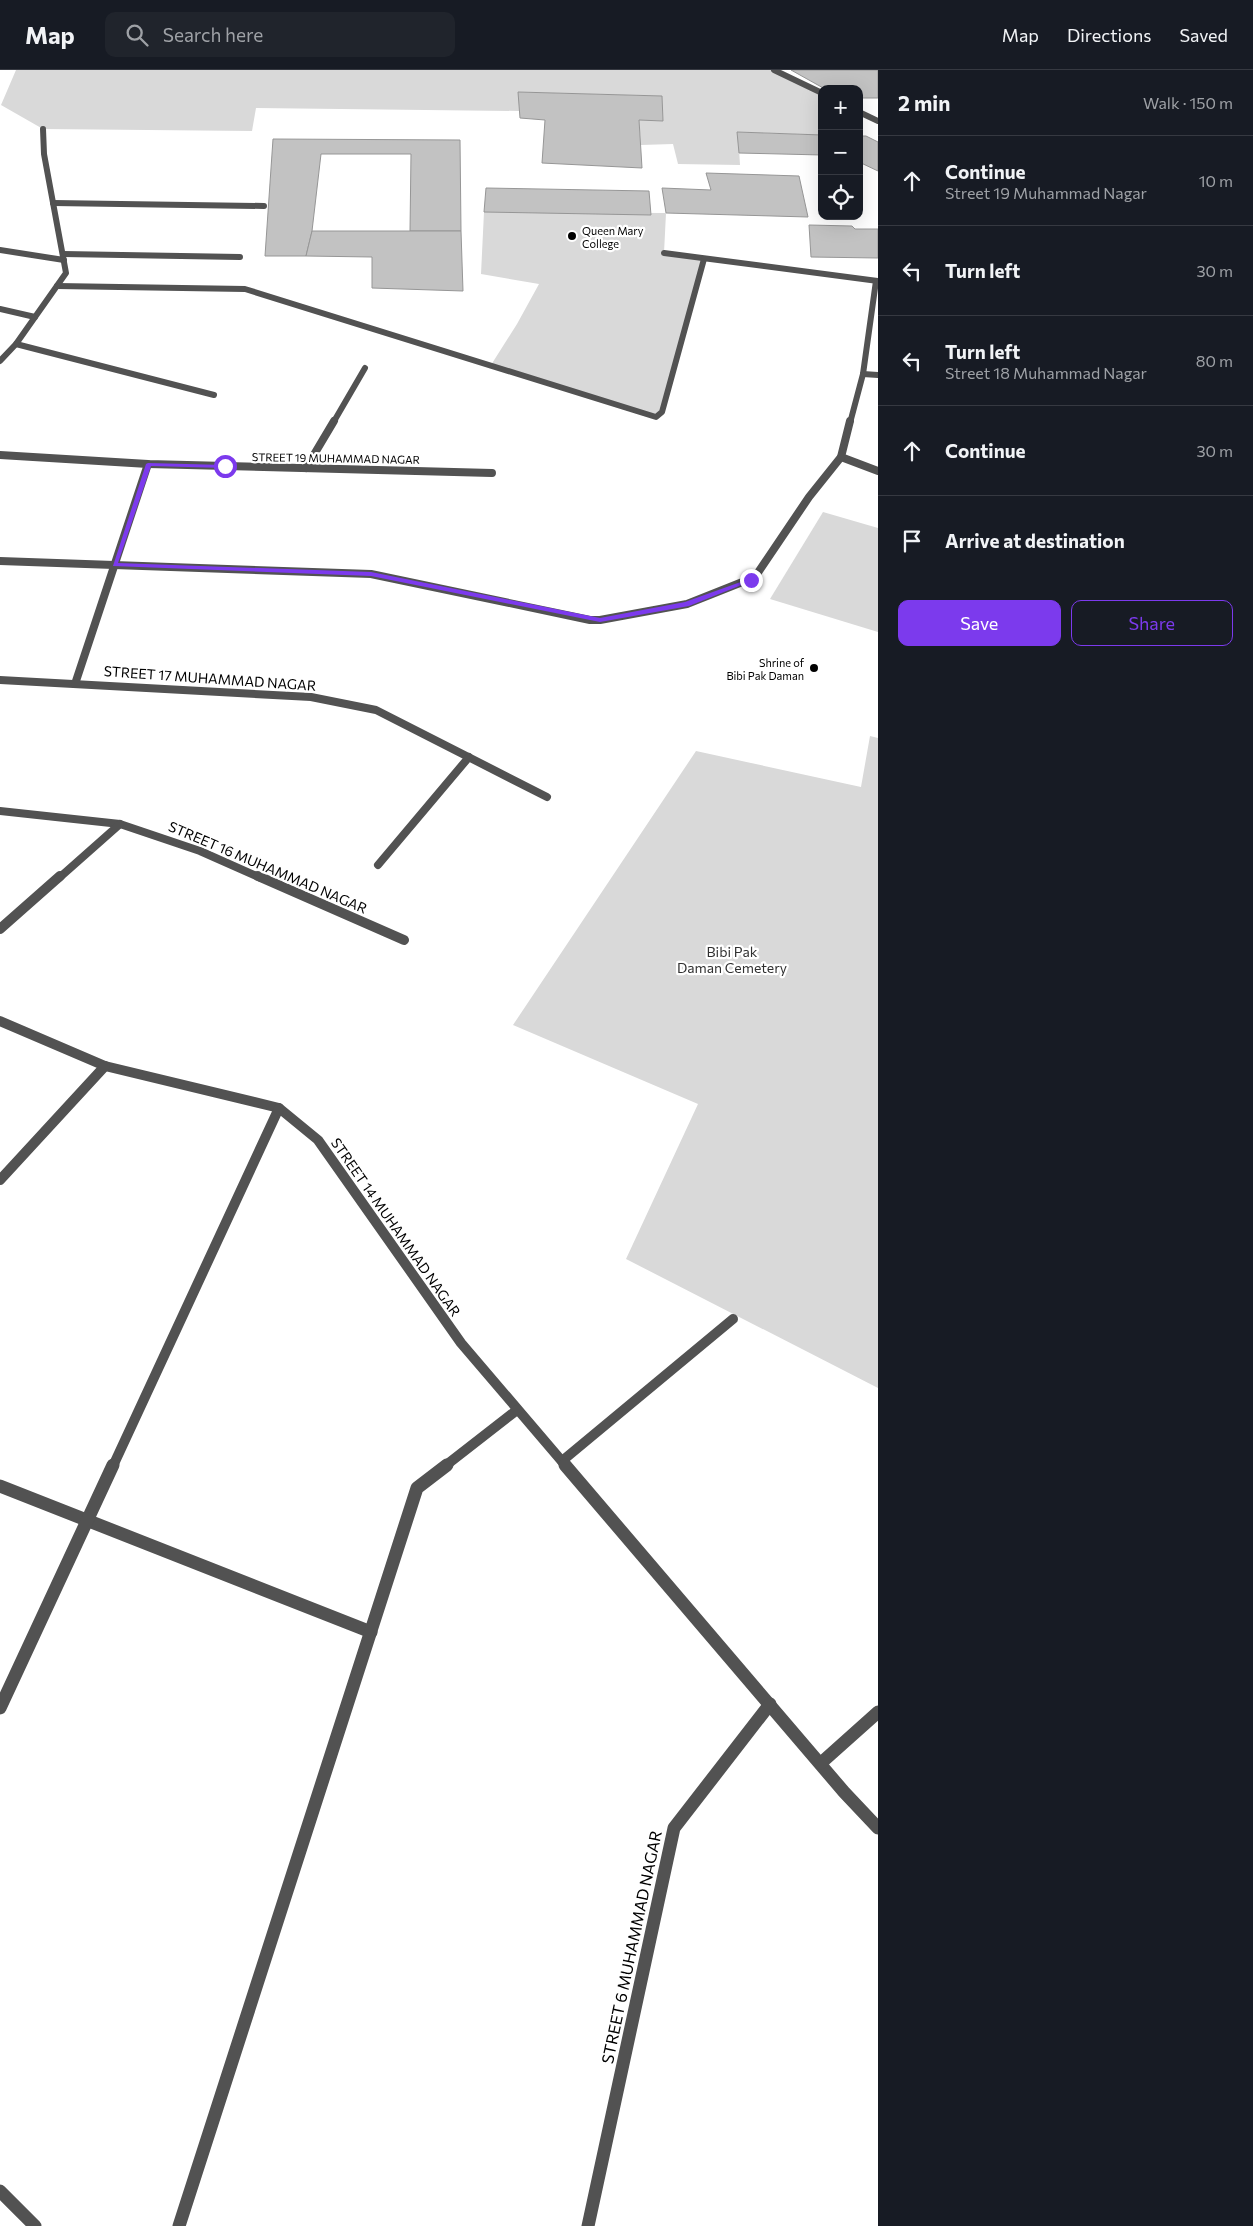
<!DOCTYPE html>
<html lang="en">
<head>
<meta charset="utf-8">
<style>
	:root { --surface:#171b24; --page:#20242c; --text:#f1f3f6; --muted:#9ea1a6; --line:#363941; --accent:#7c3aed }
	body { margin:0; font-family:Commissioner,sans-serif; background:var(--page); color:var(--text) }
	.controls { position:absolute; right:15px; top:15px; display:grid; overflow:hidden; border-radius:10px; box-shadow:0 5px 20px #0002 }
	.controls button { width:45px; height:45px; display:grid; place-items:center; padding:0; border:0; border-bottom:1px solid var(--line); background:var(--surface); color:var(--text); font:25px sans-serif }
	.stop { position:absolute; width:15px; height:15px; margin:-11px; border:4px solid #7c3aed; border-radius:50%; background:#fff }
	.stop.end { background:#7c3aed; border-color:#fff; box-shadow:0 1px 5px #0008 }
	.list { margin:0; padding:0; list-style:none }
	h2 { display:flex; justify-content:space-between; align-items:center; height:65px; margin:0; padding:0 20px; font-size:21px }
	h2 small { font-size:16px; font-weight:400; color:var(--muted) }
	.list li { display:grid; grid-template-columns:32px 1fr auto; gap:15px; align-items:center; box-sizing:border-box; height:90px; padding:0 20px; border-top:1px solid var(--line) }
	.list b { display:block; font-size:19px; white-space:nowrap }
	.list p { margin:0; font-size:16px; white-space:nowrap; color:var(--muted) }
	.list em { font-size:16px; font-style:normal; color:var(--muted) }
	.actions { display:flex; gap:10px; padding:15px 20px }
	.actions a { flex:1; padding:11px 0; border:1px solid var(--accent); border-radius:10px; text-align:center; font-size:18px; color:var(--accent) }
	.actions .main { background:var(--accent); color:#fff }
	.icon { flex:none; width:28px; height:28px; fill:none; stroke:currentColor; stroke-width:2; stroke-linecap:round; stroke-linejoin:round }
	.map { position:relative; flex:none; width:878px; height:2156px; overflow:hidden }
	header { display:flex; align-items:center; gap:30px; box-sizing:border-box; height:70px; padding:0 25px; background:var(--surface); border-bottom:1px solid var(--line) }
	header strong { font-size:24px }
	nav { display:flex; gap:28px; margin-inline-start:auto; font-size:18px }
	.search { width:350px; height:45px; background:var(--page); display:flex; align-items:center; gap:12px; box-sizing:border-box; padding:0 18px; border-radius:10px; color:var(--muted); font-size:19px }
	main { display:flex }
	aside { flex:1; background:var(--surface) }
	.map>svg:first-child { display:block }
	.green { fill:#d9d9d9 }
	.building { fill:#c2c2c2; stroke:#969696 }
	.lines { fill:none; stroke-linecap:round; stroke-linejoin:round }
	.minor-far3 { stroke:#525252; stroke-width:6 }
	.minor-far2 { stroke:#525252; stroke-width:8 }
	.minor-far1 { stroke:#525252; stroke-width:10 }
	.minor { stroke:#525252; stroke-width:13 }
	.tertiary { stroke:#525252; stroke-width:6 }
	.route { fill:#7c3aed }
	.poi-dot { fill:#000; stroke:#fff; stroke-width:2 }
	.labels { text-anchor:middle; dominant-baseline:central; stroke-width:4.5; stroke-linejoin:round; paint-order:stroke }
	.far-poi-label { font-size:11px; fill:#000; stroke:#fff; text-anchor:start }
	.far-street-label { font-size:11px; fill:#000; stroke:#fff }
	.street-label { font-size:14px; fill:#000; stroke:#fff }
	.park-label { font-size:14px; fill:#303030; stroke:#fff }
	.near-street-label { font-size:16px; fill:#000; stroke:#fff }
</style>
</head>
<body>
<header>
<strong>Map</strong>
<div class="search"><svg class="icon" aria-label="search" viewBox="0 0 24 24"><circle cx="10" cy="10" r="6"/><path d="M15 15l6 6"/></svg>Search here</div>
<nav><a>Map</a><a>Directions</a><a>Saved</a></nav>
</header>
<main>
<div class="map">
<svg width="878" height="2156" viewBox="0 0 878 2156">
	<rect width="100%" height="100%" fill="#fff"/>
	<g class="green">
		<polygon points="16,0 776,0 822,23 822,65 738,62 740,95 678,94 673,74 641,75 639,50 663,51 662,26 519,22 520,41 256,38 252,61 43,59 1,35"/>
		<polygon points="484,142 666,143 664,183 704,189 662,342 656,347 491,295 517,254 539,214 481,204"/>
		<polygon points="823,442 878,458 878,562 770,529"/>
		<polygon points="870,666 878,668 878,1318 626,1189 698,1034 513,955 696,681 861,717"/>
	</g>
	<g class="building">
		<polygon points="791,0 878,0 878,28 859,28 859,19 825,19"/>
		<polygon points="518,22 662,26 663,51 639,50 642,98 542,93 545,50 520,48"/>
		<polygon points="737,62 822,65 822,85 739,83"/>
		<polygon points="859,66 866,66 878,72 878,101 859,92"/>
		<polygon points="273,69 460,70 461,161 410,161 411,84 321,84 312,161 306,186 265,186"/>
		<polygon points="706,103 799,106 808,147 666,143 662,118 711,120"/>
		<polygon points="486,118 649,121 651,145 484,142"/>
		<polygon points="809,155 852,156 855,159 878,159 878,188 811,187"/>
		<polygon points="312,161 461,161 463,221 372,218 372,187 306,186"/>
	</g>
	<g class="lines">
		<g class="minor-far3">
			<polyline points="53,133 264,136"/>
			<polyline points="0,180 64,190"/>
			<polyline points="664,183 878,211"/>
			<polyline points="63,184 240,187"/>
			<polyline points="57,216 245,219 656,347 662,342 704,189"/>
			<polyline points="0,239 35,247"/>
			<polyline points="16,274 214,325"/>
			<polyline points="0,291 16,274 66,203 44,84 43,59"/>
			<polyline points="863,304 878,305"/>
			<polyline points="333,353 365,298"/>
			<polyline points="850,353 863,304 876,211"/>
		</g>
		<g class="minor-far2">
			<polyline points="0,385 148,394 492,403"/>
			<polyline points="841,387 878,401"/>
			<polyline points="306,398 334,351"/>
			<polyline points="0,491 371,504 590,550 600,550 687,534 755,507 809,427 841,387 850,351"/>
			<polyline points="0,610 311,627 376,640 547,727"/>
			<polyline points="75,614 148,394"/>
			<polyline points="0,741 120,754 200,781 261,808"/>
			<polyline points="378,795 469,687"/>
			<polyline points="59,808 120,754"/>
		</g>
		<g class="minor-far1">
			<polyline points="258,806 404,870"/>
			<polyline points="0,859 60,806"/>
			<polyline points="0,951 105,996 279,1038 318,1070 461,1273 566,1396"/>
			<polyline points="0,1110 105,996"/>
			<polyline points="562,1391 733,1249"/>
			<polyline points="113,1396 279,1038"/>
			<polyline points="445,1396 517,1340"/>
		</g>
		<g class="minor">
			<polyline points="565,1395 844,1722 878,1758"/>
			<polyline points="0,1416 371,1562"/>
			<polyline points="0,1638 113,1395"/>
			<polyline points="821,1693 878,1642"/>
			<polyline points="0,2121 35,2156"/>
			<polyline points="179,2156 417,1418 447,1395"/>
			<polyline points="588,2156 674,1758 770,1634"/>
		</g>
		<g class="tertiary">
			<polyline points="774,0 822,23"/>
			<polyline points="859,42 878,51"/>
		</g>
	</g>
	<polygon class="route" points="148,393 225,395 228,396 225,398 151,396 118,493 371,502 600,548 685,532 749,509 754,510 689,536 600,552 371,506 113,496 146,394"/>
	<g class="poi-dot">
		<circle cx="572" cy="166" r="5"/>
		<circle cx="814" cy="598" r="5"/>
	</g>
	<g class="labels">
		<g class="far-poi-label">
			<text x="582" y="160">Queen Mary<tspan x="582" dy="13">College</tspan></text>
			<text x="804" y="592" text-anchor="end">Shrine of<tspan x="804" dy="13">Bibi Pak Daman</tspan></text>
		</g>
		<g class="far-street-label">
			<text transform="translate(336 388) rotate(1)">STREET 19 MUHAMMAD NAGAR</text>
		</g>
		<g class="street-label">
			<text transform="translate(210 608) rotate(4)">STREET 17 MUHAMMAD NAGAR</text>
			<text transform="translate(268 797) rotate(23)">STREET 16 MUHAMMAD NAGAR</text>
			<text transform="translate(396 1157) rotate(55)">STREET 14 MUHAMMAD NAGAR</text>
		</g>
		<g class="park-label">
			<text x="732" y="881">Bibi Pak<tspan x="732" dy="16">Daman Cemetery</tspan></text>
		</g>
		<g class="near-street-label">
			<text transform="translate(631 1877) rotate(-78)">STREET 6 MUHAMMAD NAGAR</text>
		</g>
	</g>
</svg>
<div class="controls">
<button>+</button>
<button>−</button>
<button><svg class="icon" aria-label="locate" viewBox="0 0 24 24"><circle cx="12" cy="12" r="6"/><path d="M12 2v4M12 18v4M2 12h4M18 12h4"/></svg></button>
</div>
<div class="stop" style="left:225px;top:396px"></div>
<div class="stop end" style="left:751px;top:510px"></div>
</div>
<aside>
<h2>2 min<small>Walk · 150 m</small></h2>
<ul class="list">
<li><svg class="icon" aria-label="ahead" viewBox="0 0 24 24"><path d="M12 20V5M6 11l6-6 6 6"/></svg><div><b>Continue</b><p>Street 19 Muhammad Nagar</p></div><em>10 m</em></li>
<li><svg class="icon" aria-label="left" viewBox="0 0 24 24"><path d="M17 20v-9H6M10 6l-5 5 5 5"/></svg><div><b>Turn left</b></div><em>30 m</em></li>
<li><svg class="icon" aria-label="left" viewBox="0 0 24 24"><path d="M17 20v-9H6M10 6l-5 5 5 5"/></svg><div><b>Turn left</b><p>Street 18 Muhammad Nagar</p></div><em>80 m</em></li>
<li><svg class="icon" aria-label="ahead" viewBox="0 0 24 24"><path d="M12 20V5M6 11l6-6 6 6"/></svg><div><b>Continue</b></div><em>30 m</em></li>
<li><svg class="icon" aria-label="arrive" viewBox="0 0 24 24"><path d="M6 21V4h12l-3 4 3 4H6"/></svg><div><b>Arrive at destination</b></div></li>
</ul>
<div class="actions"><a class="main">Save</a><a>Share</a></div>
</aside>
</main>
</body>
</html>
